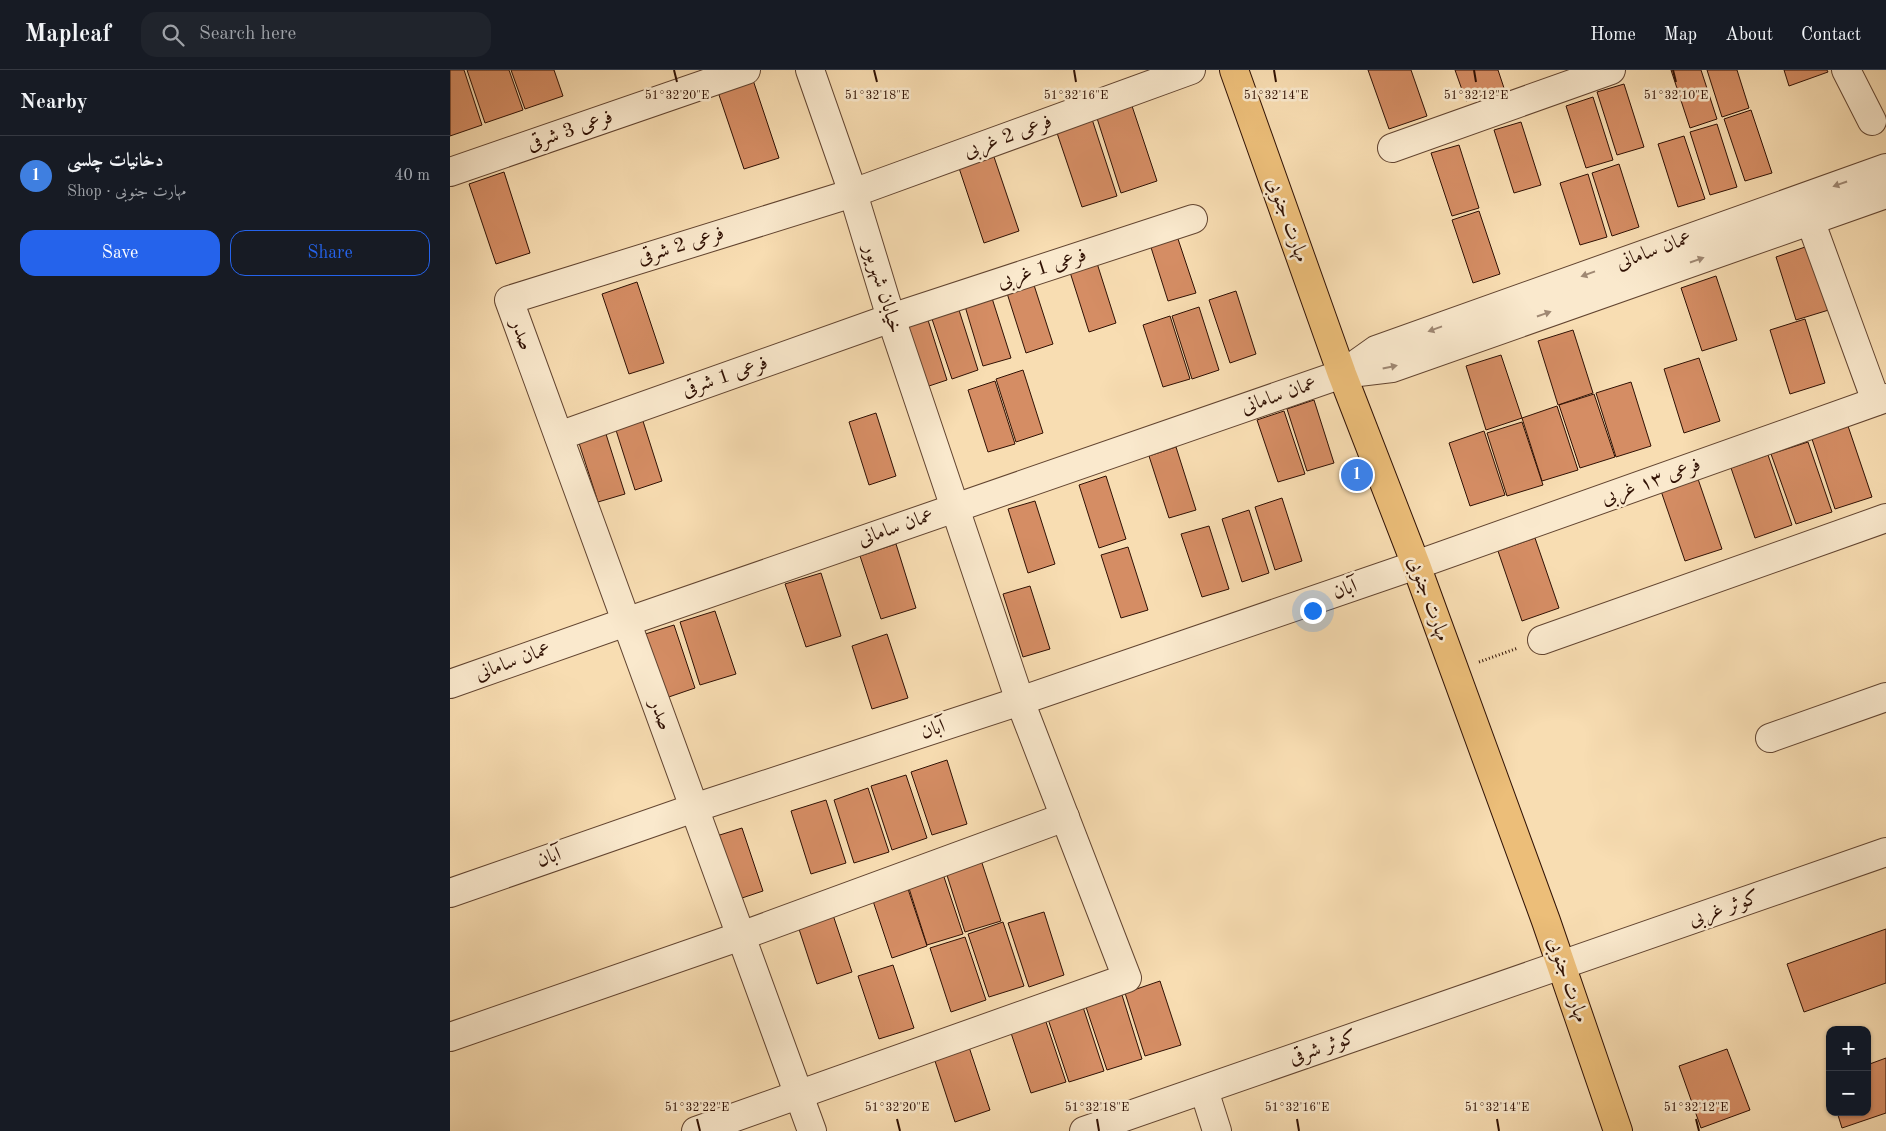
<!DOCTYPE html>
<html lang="en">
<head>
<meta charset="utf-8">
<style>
	:root { --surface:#171b24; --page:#20242c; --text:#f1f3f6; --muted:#9ea1a6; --line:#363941; --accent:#2563eb }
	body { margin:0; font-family:"Old Standard TT",Amiri,serif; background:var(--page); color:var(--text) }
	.controls { position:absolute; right:15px; bottom:15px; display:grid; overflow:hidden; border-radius:10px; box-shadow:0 1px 4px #0004 }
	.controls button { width:45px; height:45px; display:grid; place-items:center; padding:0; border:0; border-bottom:1px solid var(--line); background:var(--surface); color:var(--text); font:25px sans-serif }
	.you { position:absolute; left:862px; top:540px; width:18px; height:18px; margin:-12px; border:4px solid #fff; border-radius:50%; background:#1a73e8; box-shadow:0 0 0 8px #1a73e833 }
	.badge { display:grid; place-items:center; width:32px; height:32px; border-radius:50%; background:var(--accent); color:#fff; font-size:16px; font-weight:700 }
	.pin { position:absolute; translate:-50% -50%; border:2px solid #fff; box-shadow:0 1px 5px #0006 }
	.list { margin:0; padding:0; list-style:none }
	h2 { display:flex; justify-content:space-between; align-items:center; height:65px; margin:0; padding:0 20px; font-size:21px }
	h2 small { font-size:16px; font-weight:400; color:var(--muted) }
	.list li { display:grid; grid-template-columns:32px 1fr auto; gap:15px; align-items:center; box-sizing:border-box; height:80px; padding:0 20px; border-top:1px solid var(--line) }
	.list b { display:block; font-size:19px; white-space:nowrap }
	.list p { margin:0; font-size:16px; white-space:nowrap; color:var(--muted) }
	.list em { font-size:16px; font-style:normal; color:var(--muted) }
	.actions { display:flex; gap:10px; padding:15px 20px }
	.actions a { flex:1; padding:11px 0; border:1px solid var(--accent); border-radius:15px; text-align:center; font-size:18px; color:var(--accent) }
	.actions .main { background:var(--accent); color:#fff }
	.icon { flex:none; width:28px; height:28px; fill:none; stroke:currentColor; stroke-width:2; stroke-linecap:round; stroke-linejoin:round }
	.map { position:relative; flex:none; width:1436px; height:1061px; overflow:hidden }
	header { display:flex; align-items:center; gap:30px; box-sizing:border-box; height:70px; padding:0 25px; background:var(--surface); border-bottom:1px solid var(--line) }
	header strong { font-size:24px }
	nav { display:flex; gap:28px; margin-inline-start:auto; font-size:18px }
	.search { width:350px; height:45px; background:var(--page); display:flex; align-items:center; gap:12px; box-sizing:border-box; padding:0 18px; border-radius:15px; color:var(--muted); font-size:19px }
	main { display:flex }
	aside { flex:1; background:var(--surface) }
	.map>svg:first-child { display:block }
	.building { fill:#d58d64; stroke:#301104 }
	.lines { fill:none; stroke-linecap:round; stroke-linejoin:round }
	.minor-casing { stroke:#624430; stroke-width:30 }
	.major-casing { stroke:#301104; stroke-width:30 }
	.path { stroke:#301104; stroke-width:3; stroke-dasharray:1 2.5; stroke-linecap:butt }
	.minor { stroke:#fae9cd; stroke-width:28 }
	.major { stroke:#ecbe79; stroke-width:28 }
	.oneway { fill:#9f8873 }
	.ticks { fill:none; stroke:#301104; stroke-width:2 }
	.labels { text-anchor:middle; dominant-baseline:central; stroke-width:5; stroke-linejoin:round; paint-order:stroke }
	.street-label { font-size:20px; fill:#301104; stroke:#fae9cd }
	.ticks-label { font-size:12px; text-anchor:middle; fill:#301104; stroke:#fae9cd; stroke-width:5; stroke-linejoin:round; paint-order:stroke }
</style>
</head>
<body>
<header>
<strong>Mapleaf</strong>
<div class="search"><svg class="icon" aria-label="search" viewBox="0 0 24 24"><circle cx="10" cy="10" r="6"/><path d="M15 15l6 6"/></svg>Search here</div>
<nav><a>Home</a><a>Map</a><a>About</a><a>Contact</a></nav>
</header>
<main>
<aside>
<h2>Nearby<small></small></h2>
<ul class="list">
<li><span class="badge" style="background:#3f7fe0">1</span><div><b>دخانیات چلسی</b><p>Shop · مهارت جنوبی</p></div><em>40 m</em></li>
</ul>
<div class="actions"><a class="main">Save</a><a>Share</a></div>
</aside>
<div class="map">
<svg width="1436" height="1061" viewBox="0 0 1436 1061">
	<rect width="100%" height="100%" fill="#f8ddb2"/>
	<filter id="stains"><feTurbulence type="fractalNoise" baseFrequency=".004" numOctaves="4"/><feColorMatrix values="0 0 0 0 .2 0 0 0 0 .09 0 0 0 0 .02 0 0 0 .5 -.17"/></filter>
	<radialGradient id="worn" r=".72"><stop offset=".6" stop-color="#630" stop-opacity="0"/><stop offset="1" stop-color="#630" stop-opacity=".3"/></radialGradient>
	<g class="building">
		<polygon points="0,0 14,0 32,55 0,66"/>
		<polygon points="17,0 59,0 73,40 35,53"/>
		<polygon points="61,0 104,0 113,26 75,39"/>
		<polygon points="918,0 961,0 977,46 939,59"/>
		<polygon points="1005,0 1048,0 1054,18 1016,31"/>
		<polygon points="1221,0 1251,0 1267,49 1240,58"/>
		<polygon points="1257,0 1287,0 1299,38 1272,47"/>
		<polygon points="1334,0 1377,0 1378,2 1339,16"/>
		<polygon points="302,7 329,88 294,99 267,19"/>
		<polygon points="1174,14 1194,77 1167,85 1147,22"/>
		<polygon points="1143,27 1163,90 1136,98 1116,36"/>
		<polygon points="680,30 707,111 671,123 645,42"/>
		<polygon points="1301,40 1322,103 1295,111 1274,49"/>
		<polygon points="641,46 667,126 632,137 605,57"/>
		<polygon points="1071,52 1091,115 1064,123 1044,60"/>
		<polygon points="1267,54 1287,117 1260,125 1240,62"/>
		<polygon points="1234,66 1255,129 1228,137 1208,74"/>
		<polygon points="1009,75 1029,138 1002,146 981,83"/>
		<polygon points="542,81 569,161 534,173 507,92"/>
		<polygon points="1169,94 1189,157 1162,166 1142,103"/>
		<polygon points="54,102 80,183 46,194 19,114"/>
		<polygon points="1138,104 1157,167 1130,175 1110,113"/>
		<polygon points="1029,141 1050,204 1023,213 1002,150"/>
		<polygon points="725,160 746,223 718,231 698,168"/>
		<polygon points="1361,175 1382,239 1346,250 1326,187"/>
		<polygon points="646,190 666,253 639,262 619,199"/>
		<polygon points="1266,206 1287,270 1252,281 1231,218"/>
		<polygon points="187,212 214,293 179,304 152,224"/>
		<polygon points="583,212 603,274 576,283 556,220"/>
		<polygon points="786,221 806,284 780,293 759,230"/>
		<polygon points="541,225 561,288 533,296 514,233"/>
		<polygon points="508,237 528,300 502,309 481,246"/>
		<polygon points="749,237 769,300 742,309 722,246"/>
		<polygon points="720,246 740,309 713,317 693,255"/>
		<polygon points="477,247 497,310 470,319 441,248"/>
		<polygon points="1355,249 1375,313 1340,324 1320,260"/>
		<polygon points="1123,260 1143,323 1108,335 1088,271"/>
		<polygon points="1051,285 1072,348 1036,360 1016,296"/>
		<polygon points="1249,288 1270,351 1234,363 1214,299"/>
		<polygon points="573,300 593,363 566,372 546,309"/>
		<polygon points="545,311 565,374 538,382 518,320"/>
		<polygon points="1181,312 1201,376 1166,387 1146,323"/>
		<polygon points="1144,324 1165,387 1130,398 1109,335"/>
		<polygon points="864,330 884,393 857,401 837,339"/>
		<polygon points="1107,336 1128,400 1092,411 1072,348"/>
		<polygon points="834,341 855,404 828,412 807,350"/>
		<polygon points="426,343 446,406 419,415 399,352"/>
		<polygon points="192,348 212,411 185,420 165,357"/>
		<polygon points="1072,352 1093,415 1057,426 1037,363"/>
		<polygon points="1398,356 1422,427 1385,439 1362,369"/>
		<polygon points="155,361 175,424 148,432 128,370"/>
		<polygon points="1034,361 1055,425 1020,436 999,373"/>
		<polygon points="1358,372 1382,442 1346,454 1321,384"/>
		<polygon points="726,377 746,440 719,448 699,386"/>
		<polygon points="1318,385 1342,455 1305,468 1281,398"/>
		<polygon points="656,406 676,469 649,478 629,415"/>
		<polygon points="1248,409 1272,479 1235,491 1211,421"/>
		<polygon points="832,428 852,491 825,500 805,437"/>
		<polygon points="585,431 605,494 578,503 558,439"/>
		<polygon points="799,440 819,503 792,512 772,449"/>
		<polygon points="759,456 779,519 752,527 731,464"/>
		<polygon points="1085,468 1109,538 1072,551 1048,481"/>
		<polygon points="446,474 466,538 431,549 410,486"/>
		<polygon points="678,477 698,540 671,548 651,485"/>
		<polygon points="371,503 391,566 356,577 335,514"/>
		<polygon points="580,516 600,579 573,587 553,524"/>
		<polygon points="265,541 286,604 250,615 230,552"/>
		<polygon points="224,555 245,618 210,630 189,566"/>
		<polygon points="437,564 458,628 422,639 402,576"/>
		<polygon points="497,690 517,754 482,765 461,702"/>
		<polygon points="456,705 477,768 442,780 421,716"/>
		<polygon points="418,718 439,782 404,793 384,730"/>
		<polygon points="376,730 396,793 361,804 341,741"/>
		<polygon points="292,758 313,821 277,833 257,769"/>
		<polygon points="530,787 551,851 515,862 495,799"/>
		<polygon points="492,801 513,864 477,875 457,812"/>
		<polygon points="456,813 477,876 442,888 421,825"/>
		<polygon points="381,839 402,902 367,914 346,850"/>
		<polygon points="594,842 614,905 579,917 558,853"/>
		<polygon points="553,852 574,916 539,927 518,864"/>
		<polygon points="1436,859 1436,913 1354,942 1337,894"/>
		<polygon points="515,867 536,930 501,942 480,878"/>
		<polygon points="443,895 464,958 429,969 408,906"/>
		<polygon points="710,911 731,975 695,986 675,923"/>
		<polygon points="672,925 692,989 657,1000 636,937"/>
		<polygon points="633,937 654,1001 619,1012 598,949"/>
		<polygon points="595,949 616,1012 581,1023 560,960"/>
		<polygon points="519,977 540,1040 505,1052 484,988"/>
		<polygon points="1277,979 1300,1040 1251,1058 1229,996"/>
		<polygon points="1436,988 1436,1043 1392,1058 1387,1042 1417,1042 1417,995"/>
	</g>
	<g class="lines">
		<defs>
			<g id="minor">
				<polyline points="1396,0 1422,51"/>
				<polyline points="942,78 1161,0"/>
				<polyline points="0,102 296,0"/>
				<polyline points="1355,133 1360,150 1426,331"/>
				<polyline points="895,302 926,280 1436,98"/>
				<polyline points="109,366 441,248 743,149"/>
				<polyline points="1092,570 1436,448"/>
				<polyline points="0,614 176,552 892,304 942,298 1436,124"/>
				<polyline points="1320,668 1436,627"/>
				<polyline points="0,823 244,738 570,631 966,495 1436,328"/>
				<polyline points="0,967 291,866 615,747"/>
				<polyline points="754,1020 767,1061"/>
				<polyline points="246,1061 677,908 570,631 441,248 403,123 360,0"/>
				<polyline points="362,1061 59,230 403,123 741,0"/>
				<polyline points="634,1061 1436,782"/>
			</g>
			<polyline id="major" points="784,0 892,304 966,495 1096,851 1168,1061"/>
		</defs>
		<use href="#minor" class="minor-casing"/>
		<use href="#major" class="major-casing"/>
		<polyline class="path" points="1029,592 1068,578"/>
		<use href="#minor" class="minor"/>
		<use href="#major" class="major"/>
	</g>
	<defs><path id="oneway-solid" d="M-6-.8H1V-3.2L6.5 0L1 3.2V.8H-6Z" transform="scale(1.25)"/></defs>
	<g class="oneway">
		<use href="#oneway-solid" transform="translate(1390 114) rotate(161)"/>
		<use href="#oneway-solid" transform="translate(1247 190) rotate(-19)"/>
		<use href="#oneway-solid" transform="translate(1138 204) rotate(160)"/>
		<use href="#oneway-solid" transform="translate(1094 244) rotate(-19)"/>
		<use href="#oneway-solid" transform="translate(985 259) rotate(160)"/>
		<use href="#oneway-solid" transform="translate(940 297) rotate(-12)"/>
	</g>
	<path class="ticks" d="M224,0L227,12M424,0L427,12M624,0L626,12M824,0L826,12M1024,0L1026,12M1223,0L1226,12M247,1049L250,1061M447,1049L450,1061M647,1049L649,1061M847,1049L849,1061M1047,1049L1049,1061M1246,1049L1249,1061"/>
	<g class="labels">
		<g class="street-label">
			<text transform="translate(120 61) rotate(-19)">فرعی 3 شرقی</text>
			<text transform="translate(558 67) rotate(-20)">فرعی 2 غربی</text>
			<text transform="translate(837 150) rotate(70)">مهارت جنوبی</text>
			<text transform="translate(231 176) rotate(-17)">فرعی 2 شرقی</text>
			<text transform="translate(1204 181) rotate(-20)">عمان سامانی</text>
			<text transform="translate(592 199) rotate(-18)">فرعی 1 غربی</text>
			<text transform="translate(432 219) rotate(73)">خیابان شهریور</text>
			<text transform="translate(71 265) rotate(70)">صدر</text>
			<text transform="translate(275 307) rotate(-19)">فرعی 1 شرقی</text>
			<text transform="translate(829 326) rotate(-19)">عمان سامانی</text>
			<text transform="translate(1201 412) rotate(-20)">فرعی ۱۳ غربی</text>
			<text transform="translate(446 458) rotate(-19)">عمان سامانی</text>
			<text transform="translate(895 520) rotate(-19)">آبان</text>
			<text transform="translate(978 529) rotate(70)">مهارت جنوبی</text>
			<text transform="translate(63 592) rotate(-20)">عمان سامانی</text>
			<text transform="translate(210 645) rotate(70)">صدر</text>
			<text transform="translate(483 660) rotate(-18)">آبان</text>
			<text transform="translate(99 788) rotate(-19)">آبان</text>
			<text transform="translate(1274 839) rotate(-19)">کوثر غربی</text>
			<text transform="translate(1117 910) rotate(71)">مهارت جنوبی</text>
			<text transform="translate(873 978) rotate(-19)">کوثر شرقی</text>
		</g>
	</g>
	<g class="ticks-label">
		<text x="227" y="29">51°32'20"E</text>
		<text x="427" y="29">51°32'18"E</text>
		<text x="626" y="29">51°32'16"E</text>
		<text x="826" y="29">51°32'14"E</text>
		<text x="1026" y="29">51°32'12"E</text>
		<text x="1226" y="29">51°32'10"E</text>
		<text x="247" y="1041">51°32'22"E</text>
		<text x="447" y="1041">51°32'20"E</text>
		<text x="647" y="1041">51°32'18"E</text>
		<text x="847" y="1041">51°32'16"E</text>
		<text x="1047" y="1041">51°32'14"E</text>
		<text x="1246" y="1041">51°32'12"E</text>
	</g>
	<rect width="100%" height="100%" filter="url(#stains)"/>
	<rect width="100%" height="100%" fill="url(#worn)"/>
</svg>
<div class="controls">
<button>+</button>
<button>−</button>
</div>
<div class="you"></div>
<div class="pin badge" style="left:907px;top:405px;background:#3f7fe0">1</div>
</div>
</main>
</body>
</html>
